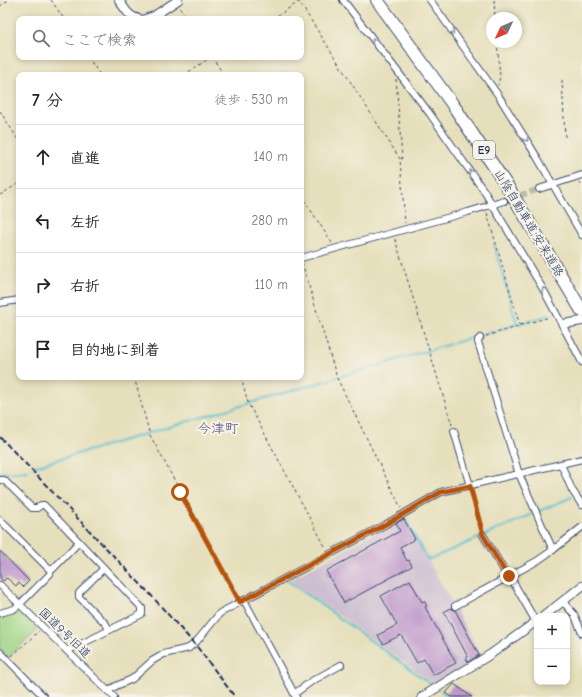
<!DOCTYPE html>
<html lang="ja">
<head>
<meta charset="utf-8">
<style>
	:root { --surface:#fff; --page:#f6f6f6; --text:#222; --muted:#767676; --line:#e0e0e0 }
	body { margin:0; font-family:"Comic Neue","Klee One",sans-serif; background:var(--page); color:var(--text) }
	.controls { position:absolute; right:12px; bottom:12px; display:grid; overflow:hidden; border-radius:8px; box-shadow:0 2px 6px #0003 }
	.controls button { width:36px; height:36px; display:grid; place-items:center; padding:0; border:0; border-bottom:1px solid var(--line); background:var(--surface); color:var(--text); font:20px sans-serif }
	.compass { position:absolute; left:486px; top:12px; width:36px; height:36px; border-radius:50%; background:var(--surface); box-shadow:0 2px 6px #0003; rotate:226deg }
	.stop { position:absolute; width:12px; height:12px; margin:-9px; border:3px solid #b45309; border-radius:50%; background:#fff }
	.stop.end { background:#b45309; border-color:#fff; box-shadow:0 1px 4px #0008 }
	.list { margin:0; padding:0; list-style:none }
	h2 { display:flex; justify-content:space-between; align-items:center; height:52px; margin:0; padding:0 16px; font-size:17px }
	h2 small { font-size:13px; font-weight:400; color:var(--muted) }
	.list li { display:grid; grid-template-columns:26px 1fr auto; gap:12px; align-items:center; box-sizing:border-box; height:64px; padding:0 16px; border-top:1px solid var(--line) }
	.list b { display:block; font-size:15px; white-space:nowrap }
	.list em { font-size:13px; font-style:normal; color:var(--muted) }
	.icon { flex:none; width:22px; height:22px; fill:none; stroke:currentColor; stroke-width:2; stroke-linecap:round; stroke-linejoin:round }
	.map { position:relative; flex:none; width:582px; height:697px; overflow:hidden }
	.search { position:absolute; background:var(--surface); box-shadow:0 2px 6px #0003; left:16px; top:16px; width:288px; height:44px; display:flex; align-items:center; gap:10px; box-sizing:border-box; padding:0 14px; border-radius:8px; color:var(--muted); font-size:15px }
	.panel { position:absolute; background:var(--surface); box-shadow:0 2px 6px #0003; left:16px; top:72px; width:288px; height:308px; border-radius:8px }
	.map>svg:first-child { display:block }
	.industrial { fill:#cdbed2 }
	.green { fill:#a0d687; stroke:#5e8272 }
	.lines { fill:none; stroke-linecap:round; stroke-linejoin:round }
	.stream { stroke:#54bed0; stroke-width:2 }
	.building { fill:#bd97cb }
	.minor-tunnel { stroke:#bdbca8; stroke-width:6; stroke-dasharray:6 3; stroke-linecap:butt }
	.minor-casing { stroke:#39496c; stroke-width:8 }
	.tertiary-casing { stroke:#39496c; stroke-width:10 }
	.motorway-casing { stroke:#39496c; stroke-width:14 }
	.path { stroke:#39496c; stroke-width:1; stroke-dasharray:3 3; stroke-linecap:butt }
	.minor { stroke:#fff; stroke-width:6 }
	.tertiary { stroke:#fff; stroke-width:8 }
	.motorway { stroke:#fff; stroke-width:12 }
	.rail { stroke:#1b2f5e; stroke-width:2; stroke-dasharray:6 3; stroke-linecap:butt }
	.oneway { stroke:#8d97ae }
	.route { stroke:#b45309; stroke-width:5 }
	.labels { text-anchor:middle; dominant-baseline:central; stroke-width:4; stroke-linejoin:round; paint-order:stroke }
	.shield { fill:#f7f3e8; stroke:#5d6a87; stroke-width:1 }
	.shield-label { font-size:11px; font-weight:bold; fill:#1b2f5e }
	.street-label { font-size:12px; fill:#1b2f5e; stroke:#f7f3e8 }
	.quarter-label { font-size:14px; fill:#545384; stroke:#f7f3e8 }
</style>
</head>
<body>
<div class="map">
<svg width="582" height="697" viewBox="0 0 582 697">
	<rect width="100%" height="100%" fill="#f7f3e8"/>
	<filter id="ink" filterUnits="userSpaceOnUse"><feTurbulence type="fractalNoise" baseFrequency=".025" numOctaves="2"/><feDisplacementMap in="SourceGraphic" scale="8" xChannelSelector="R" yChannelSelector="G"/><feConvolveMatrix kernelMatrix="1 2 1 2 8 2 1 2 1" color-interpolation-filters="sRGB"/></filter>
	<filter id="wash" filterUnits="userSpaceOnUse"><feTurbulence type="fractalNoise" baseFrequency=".012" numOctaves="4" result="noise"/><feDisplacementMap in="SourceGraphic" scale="16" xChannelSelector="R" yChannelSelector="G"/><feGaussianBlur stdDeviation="0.9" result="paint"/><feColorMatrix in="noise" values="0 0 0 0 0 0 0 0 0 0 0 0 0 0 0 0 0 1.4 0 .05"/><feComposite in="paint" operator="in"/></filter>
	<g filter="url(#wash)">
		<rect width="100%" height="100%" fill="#e6dfbb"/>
		<polygon class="industrial" points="404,517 482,657 436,685 290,580"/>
		<polygon class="green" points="19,611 38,630 37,631 8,657 0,648 0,616"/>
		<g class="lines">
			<g class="stream">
				<polyline points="494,245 517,324"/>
				<polyline points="33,467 549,315"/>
				<polyline points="0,473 28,471"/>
				<polyline points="539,511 572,497"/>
				<polyline points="403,517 404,517 428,560 481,537"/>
				<polyline points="485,535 535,513"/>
				<polyline points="287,580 432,685"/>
				<polyline points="441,691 449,697"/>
			</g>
		</g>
		<g id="blocks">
			<g class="building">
				<polygon points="404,519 415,539 400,547 407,561 409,560 412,566 344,603 326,571 400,531 396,523"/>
				<polygon points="0,551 29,581 23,587 19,583 16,586 7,578 3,581 0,578"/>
				<polygon points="410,580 422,602 424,601 427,606 425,607 456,663 433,675 424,659 417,663 401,635 383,644 378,635 397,625 381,596"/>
				<polygon points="451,608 455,610 479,655 468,662 466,658 468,657 444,612"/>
				<polygon points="454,684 472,697 452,697 446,693"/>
			</g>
		</g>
	</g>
	<g filter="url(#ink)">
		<use href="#blocks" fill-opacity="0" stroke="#39496c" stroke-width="1"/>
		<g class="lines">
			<polyline class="minor-tunnel" points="504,201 539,189"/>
			<defs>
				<g id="minor">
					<polyline points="343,0 430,114 484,191 543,289 582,362"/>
					<polyline points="430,0 498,95 537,157 582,235"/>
					<polyline points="539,189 582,175"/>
					<polyline points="301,258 468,212 504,201"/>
					<polyline points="0,303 19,300"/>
					<polyline points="480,338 478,340 478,342 519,474 553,550 582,527"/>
					<polyline points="454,431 470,486"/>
					<polyline points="561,464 572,490 582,505"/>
					<polyline points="0,480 4,480 32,508 37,508 41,505 44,505 142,608 142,614 67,651"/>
					<polyline points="0,520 49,569 53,569 79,542"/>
					<polyline points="483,535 505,572 512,580 536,622"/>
					<polyline points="104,568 79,593 79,597 106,624 109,630"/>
					<polyline points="0,585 114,697"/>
					<polyline points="244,600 296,697"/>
					<polyline points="563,602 574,614 582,633"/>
					<polyline points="455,606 537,561 553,550"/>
					<polyline points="0,613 14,609 19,605 50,574 51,569"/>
					<polyline points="0,652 44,697"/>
					<polyline points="108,691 116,686 132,679 152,661 164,654 189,648 197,641 220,613 388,523 441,492 582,459"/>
					<polyline points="294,694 312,681 341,665"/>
				</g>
				<g id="tertiary">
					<path d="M119,0C124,8 129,17 139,19"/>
					<polyline points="145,19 154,16 178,0"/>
					<polyline points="563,324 582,321"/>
					<polyline points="544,616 582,586"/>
					<polyline points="422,697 491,654 537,621"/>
				</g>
				<polyline id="motorway" points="377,0 453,105 509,189 582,311"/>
			</defs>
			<use href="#minor" class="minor-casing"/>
			<use href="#tertiary" class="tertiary-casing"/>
			<use href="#motorway" class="motorway-casing"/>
			<g class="path">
				<polyline points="51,0 64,19"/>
				<polyline points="298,0 400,159 405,223"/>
				<polyline points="494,0 495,18"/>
				<polyline points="0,6 9,0"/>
				<polyline points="180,8 188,19"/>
				<polyline points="272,19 302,0"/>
				<polyline points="497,42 500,77 498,85"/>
				<polyline points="88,57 100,75"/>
				<polyline points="212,57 224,75"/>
				<polyline points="184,75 211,57"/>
				<polyline points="396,79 402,158 401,159"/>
				<polyline points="562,80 565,137"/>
				<polyline points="0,111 19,141"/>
				<polyline points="580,182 582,187"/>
				<polyline points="0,195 19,183"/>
				<polyline points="301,195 332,243"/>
				<polyline points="395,239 452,425"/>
				<polyline points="302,263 337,378 401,508"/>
				<polyline points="521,325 550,317"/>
				<polyline points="486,336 520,326 487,213"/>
				<polyline points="134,377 150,435 237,596"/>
				<polyline points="241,377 248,403 326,548"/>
				<polyline points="471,492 481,529"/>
				<polyline points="12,656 39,631"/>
			</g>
			<use href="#minor" class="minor"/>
			<use href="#tertiary" class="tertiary"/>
			<use href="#motorway" class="motorway"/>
			<polyline class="rail" points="0,437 149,593 198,648 235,697"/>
		</g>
		<defs><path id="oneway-chevron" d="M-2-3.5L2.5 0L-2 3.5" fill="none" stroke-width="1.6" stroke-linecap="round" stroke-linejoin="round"/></defs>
		<g class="oneway">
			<use href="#oneway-chevron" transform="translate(452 32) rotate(56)"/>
			<use href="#oneway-chevron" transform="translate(374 41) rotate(-129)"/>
			<use href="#oneway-chevron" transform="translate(526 139) rotate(57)"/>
			<use href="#oneway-chevron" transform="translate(471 172) rotate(-124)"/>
			<use href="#oneway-chevron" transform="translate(544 290) rotate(-121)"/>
		</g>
	</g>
	<g class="lines" filter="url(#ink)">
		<polyline class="route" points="180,492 240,602 388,523 441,492 470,486 483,535 505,572 509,576"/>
	</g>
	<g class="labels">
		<rect class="shield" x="473" y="141" width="22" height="18" rx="3"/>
		<g class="shield-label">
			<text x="484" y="150">E9</text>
		</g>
		<g class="street-label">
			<text transform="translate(529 223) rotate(59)">山陰自動車道;安来道路</text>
			<text transform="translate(65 633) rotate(44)">国道9号旧道</text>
		</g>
		<g class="quarter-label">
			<text x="218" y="428">今津町</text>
		</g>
	</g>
</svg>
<div class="controls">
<button>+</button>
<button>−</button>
</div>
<svg class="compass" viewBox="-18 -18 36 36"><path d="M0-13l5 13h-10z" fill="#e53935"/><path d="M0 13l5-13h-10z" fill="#767676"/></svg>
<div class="stop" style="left:180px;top:492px"></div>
<div class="stop end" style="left:509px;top:576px"></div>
<div class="search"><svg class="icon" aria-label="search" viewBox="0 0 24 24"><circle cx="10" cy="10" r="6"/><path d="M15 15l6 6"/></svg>ここで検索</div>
<section class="panel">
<h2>7 分<small>徒歩 · 530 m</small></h2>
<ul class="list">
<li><svg class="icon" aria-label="ahead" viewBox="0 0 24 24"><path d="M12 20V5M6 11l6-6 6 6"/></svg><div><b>直進</b></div><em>140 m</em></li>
<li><svg class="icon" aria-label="left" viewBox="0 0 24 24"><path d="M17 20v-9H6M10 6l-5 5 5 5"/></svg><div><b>左折</b></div><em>280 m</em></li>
<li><svg class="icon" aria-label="right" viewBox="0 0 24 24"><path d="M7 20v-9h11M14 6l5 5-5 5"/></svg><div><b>右折</b></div><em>110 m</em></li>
<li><svg class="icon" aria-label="arrive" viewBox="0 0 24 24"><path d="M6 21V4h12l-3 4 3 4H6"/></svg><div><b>目的地に到着</b></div></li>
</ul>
</section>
</div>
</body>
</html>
